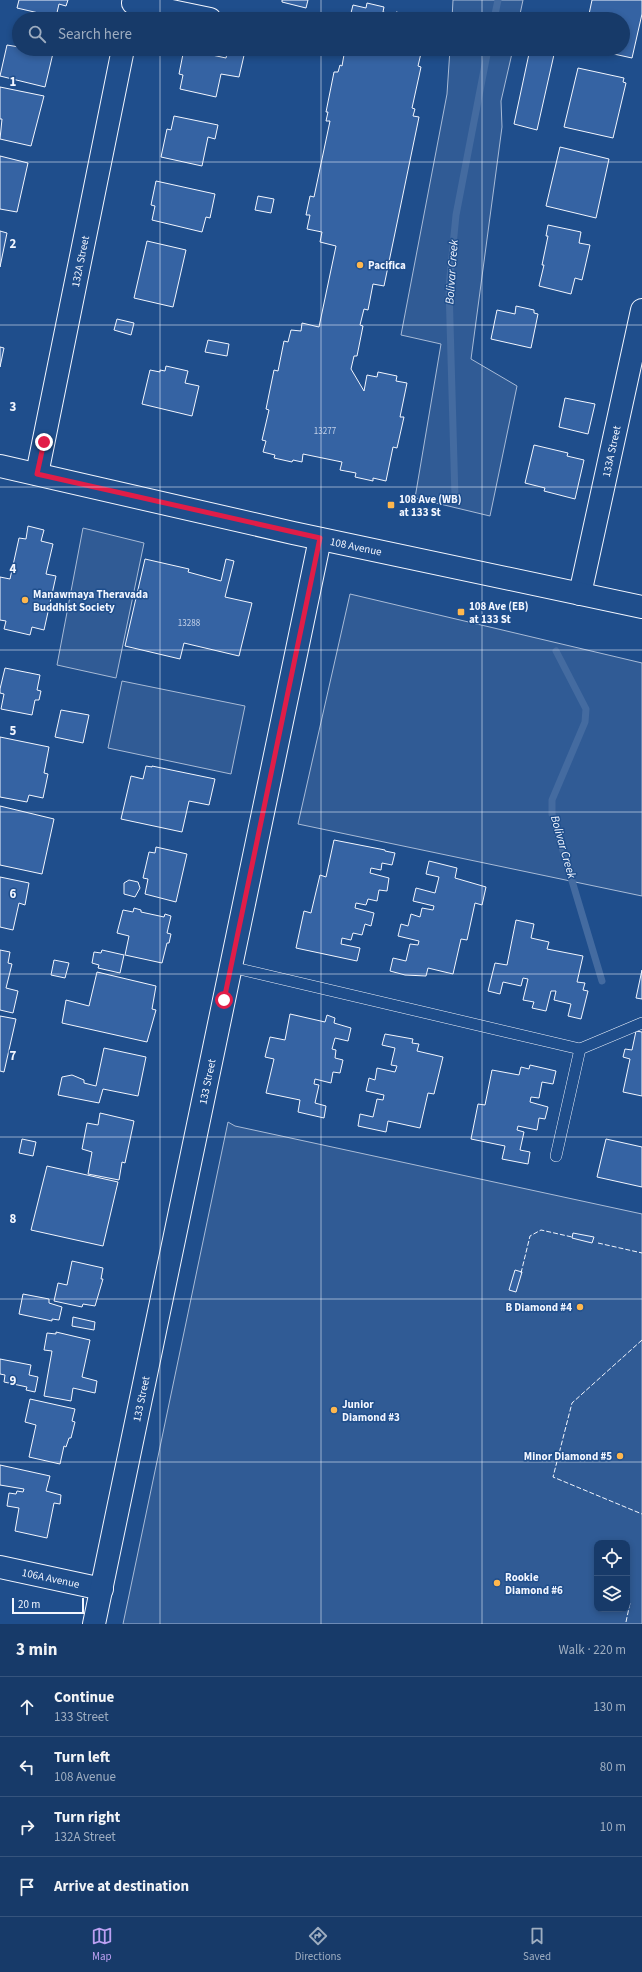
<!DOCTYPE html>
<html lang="en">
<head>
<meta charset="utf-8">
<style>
	:root { --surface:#173a69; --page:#20416f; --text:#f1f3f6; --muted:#9eadc0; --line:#36547d; --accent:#bca0f2 }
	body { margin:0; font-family:"Source Sans 3",sans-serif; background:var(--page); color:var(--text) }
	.controls { position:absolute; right:12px; bottom:12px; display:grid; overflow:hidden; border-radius:8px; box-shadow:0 2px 6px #0003 }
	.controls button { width:36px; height:36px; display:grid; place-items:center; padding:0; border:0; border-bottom:1px solid var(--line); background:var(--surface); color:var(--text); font:20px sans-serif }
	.scale { position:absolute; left:12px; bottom:10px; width:72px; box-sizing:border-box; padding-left:4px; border:2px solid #f2f6ff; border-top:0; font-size:11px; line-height:14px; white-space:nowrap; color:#f2f6ff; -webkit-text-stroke:3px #1f4e8c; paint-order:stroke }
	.stop { position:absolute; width:12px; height:12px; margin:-9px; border:3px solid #e11d48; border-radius:50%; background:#fff }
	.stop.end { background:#e11d48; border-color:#fff; box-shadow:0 1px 4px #0008 }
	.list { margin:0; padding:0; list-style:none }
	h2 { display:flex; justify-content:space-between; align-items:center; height:52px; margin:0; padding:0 16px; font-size:17px }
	h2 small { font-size:13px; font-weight:400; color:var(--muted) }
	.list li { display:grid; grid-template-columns:26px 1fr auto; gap:12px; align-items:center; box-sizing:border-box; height:60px; padding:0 16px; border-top:1px solid var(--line) }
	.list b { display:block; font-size:15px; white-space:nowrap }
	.list p { margin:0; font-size:13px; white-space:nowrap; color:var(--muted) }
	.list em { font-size:13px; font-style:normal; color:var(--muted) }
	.icon { flex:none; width:22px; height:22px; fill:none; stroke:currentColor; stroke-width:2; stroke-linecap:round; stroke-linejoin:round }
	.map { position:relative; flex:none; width:642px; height:1624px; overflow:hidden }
	.search { position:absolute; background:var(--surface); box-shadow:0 2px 6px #0003; left:12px; right:12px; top:12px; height:44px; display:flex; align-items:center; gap:10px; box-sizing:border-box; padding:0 14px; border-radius:22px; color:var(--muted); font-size:15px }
	.sheet { height:292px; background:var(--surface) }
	nav { display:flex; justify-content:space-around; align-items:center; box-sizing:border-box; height:56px; border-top:1px solid var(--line); background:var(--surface); font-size:11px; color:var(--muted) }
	nav a { display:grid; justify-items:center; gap:2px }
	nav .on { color:var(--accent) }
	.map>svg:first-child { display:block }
	.built { fill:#305b95; stroke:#a8bbd7; fill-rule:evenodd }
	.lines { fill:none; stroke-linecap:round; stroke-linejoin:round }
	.stream { stroke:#446ba0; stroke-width:7 }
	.building { fill:#3563a3; stroke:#f2f6ff }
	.service-casing { stroke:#f2f6ff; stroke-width:12 }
	.minor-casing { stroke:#f2f6ff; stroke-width:24 }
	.secondary-casing { stroke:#f2f6ff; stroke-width:24 }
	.service { stroke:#1f4e8c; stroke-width:11 }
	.minor { stroke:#1f4e8c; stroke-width:22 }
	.secondary { stroke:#1f4e8c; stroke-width:22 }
	.fence { stroke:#f2f6ff; stroke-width:1; stroke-dasharray:5 2; stroke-linecap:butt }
	.route { stroke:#e11d48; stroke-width:5 }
	.grid { fill:none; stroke:#f2f6ff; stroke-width:1; stroke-opacity:0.55 }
	.poi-dot { fill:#ffb74d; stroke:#1f4e8c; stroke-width:1.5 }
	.labels { text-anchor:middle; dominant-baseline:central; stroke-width:3; stroke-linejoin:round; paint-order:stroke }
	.number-label { font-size:9px; fill:#c3d1e8 }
	.street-label { font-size:11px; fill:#f2f6ff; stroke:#1f4e8c }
	.poi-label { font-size:11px; font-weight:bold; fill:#f2f6ff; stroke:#1f4e8c; text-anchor:start }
	.water-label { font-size:12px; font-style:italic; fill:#f2f6ff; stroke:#1f4e8c }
	.grid-label { font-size:13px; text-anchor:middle; font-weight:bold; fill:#f2f6ff; stroke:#1f4e8c; stroke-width:3; stroke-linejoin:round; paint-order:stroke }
</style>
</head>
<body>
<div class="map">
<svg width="642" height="1624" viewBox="0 0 642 1624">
	<rect width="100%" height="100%" fill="#1f4e8c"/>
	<g class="built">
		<polygon points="453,0 523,0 519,19 452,19"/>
		<polygon points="450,49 513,49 501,101 502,127 471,359 517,386 490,516 415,498 441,344 401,335 447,94"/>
		<polygon points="83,528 144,543 116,678 57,665"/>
		<polygon points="350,594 642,663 642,896 298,824"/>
		<polygon points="122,681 245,706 231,774 108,748"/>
		<path d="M228,1122L235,1126L642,1214V1624H123ZM597,1543H627V1609H597Z"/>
	</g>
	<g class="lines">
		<g class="stream">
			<polyline points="494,19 498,0"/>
			<polyline points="455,498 449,287 456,215 488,49"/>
			<polyline points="556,651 586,709 585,722 552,800 552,814 602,981"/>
		</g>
	</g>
	<g class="building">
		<polygon points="19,0 68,0 66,6 59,4 56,17 17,8"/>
		<polygon points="282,0 308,0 306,8 282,2"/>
		<polygon points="592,0 642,0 642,14 632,58 591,49 623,49 623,19 588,19"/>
		<polygon points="367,3 384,7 383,12 395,15 396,12 414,16 414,19 347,19 347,16 350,17 353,5 366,8"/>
		<polygon points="530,15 547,19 529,19"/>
		<polygon points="7,45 19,47 19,49 54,49 45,87 0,76"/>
		<polygon points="184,49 226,58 228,49 245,51 239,77 221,74 216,97 180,89 183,75 179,74"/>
		<polygon points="345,49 422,49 418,66 421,67 412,108 415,109 413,116 419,117 384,286 373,284 368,310 364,309 360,325 363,326 357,356 354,356 351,369 364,391 367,375 377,377 378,372 397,376 396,381 407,383 400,417 404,417 397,448 393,447 386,481 373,478 373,481 355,477 356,473 340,470 342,462 303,454 302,462 293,460 292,462 274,458 275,455 263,452 266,441 262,440 269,410 266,409 274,370 278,371 284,341 288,342 291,330 301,331 302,323 319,327 336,246 320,242 322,232 307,229 310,215 306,215 310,196 314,197 330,121 326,121 328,112 326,112 334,72 338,72 340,65 342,66"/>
		<polygon points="530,49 555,50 537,130 514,124"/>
		<polygon points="578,68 624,78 623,82 626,83 613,138 564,127"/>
		<polygon points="0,87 44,96 31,146 0,139 2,119 0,119"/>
		<polygon points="174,116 218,125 215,139 208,137 202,166 161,157 167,129 171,130"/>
		<polygon points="560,147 609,159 596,218 546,206"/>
		<polygon points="0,156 28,163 17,212 0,209"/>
		<polygon points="156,181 215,194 210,218 206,217 202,232 152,220 155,206 151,205"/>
		<polygon points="258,196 274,199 271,213 255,210"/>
		<polygon points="548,225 581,232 579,243 590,245 582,280 575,278 571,294 539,286 544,265 542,265 548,236 546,236"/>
		<polygon points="0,231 7,233 0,267"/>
		<polygon points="147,241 186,250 173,307 134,298"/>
		<polygon points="516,306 534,310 534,313 538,314 531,348 491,339 497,310 515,314"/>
		<polygon points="117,319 134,323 131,335 114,330"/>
		<polygon points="208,340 229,344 227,356 205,352"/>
		<polygon points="0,347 4,348 0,367"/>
		<polygon points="166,366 188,371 185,383 199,386 192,416 142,404 150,370 160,372 160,370 165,371"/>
		<polygon points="565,398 595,404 588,434 559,427"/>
		<polygon points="534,445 568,453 567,456 584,460 575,499 544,491 545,488 525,483"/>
		<polygon points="28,526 44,530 41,541 53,544 46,574 56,576 44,630 32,627 30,635 4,629 6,621 0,620 0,577 10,579 19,538 26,539"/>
		<polygon points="145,559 189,569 188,572 221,581 226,559 234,561 225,597 252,603 239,656 184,643 180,659 125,646"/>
		<polygon points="5,668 40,675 37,690 41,691 39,700 35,700 32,715 1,709 4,694 0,693 0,689"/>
		<polygon points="61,710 89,715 83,743 55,737"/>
		<polygon points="0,737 49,747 44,773 48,774 43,798 29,795 27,802 0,797"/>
		<polygon points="146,766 152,767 152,766 215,779 209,805 189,801 182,832 121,819 131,776 143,779"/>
		<polygon points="0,806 54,819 42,874 0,865"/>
		<polygon points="334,840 385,850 385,851 395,853 392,865 382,863 381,870 371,868 370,873 389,878 387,891 379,890 377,901 368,899 366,905 356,903 355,908 374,913 371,926 365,924 362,935 353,933 351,940 342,938 341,944 360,948 357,961 296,948 304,911 311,913 320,875 326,877"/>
		<polygon points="156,847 187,854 176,902 145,894 148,879 143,878 149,852 155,853"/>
		<polygon points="429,861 457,868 455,878 486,887 482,905 475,903 467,940 461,939 453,974 428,968 426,976 405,975 390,971 393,958 406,961 410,944 418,945 419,941 398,936 401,924 408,926 411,914 420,917 422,908 433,910 434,906 413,901 416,888 435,893 439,877 426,874"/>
		<polygon points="0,877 29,883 25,905 19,903 13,930 0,927"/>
		<polygon points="129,880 138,882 140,888 135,897 124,894 124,883"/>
		<polygon points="134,908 141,910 141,912 164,917 165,914 171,916 167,933 171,934 169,943 167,943 162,963 125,955 129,936 117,933 123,910 133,912"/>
		<polygon points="516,920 534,924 531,938 549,942 547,949 583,956 577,982 585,983 583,990 588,991 581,1019 568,1016 571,1004 554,1000 556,991 551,991 546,1011 532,1008 534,1002 523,1000 528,979 523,978 521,986 503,982 500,994 488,991 495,963 507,965"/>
		<polygon points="0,950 10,952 8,963 12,964 6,988 18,991 13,1013 0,1010"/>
		<polygon points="102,950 124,955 120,973 98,968 99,965 92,963 94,952 101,953"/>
		<polygon points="54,960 69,963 65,978 51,975"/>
		<polygon points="642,970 642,999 636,998"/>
		<polygon points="97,972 156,986 152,1009 156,1010 147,1042 62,1023 66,1000 89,1006"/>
		<polygon points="290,1014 325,1022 327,1015 335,1018 334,1023 351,1028 348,1041 335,1038 332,1049 336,1050 335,1058 343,1060 340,1073 333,1072 331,1083 315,1079 314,1084 319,1085 315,1103 326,1106 324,1118 298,1112 300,1100 266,1093 274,1059 265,1057 270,1037 285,1040"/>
		<polygon points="0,1016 16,1019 4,1072 0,1071"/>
		<polygon points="636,1031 642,1032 642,1096 623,1092 630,1059 623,1057 625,1049 632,1050"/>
		<polygon points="385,1034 413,1039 412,1043 419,1044 417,1051 443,1057 434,1094 428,1093 420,1128 388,1121 386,1132 358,1126 360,1114 373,1117 377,1099 383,1100 384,1095 366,1091 369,1078 375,1080 377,1068 395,1072 397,1066 391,1065 395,1048 382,1045"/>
		<polygon points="104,1048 146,1057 138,1096 103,1089 99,1103 58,1095 62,1077 72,1075 84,1080 84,1083 96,1086"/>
		<polygon points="530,1065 556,1071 553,1084 542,1082 539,1098 531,1097 530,1102 548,1107 545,1119 539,1118 537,1130 518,1126 517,1130 524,1132 520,1150 530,1152 528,1164 502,1159 505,1146 471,1139 478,1104 485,1105 492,1070 519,1075 521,1067 529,1069"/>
		<polygon points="100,1113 134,1121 125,1163 122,1162 119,1180 88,1174 92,1152 82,1149 87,1123 98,1125"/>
		<polygon points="22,1139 36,1142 33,1156 19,1153"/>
		<polygon points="606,1139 642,1147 642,1187 597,1177"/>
		<polygon points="47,1166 118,1182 103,1246 31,1230"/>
		<polygon points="573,1233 594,1237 592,1243 572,1238"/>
		<polygon points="72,1261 103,1268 101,1279 103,1279 95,1306 83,1304 82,1307 54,1301 58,1283 67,1285"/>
		<polygon points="515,1270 522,1272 516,1292 509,1290"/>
		<polygon points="23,1294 49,1299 49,1303 62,1307 59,1320 52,1319 52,1321 19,1314"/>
		<polygon points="73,1317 95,1322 94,1330 72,1326"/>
		<polygon points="56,1332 90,1340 82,1377 97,1381 95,1393 73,1388 71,1401 44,1396 52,1351 44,1350 47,1333 56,1334"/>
		<polygon points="0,1359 31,1365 29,1375 38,1377 35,1392 26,1390 27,1387 4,1382 5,1375 0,1374"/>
		<polygon points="30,1399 75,1409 72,1421 75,1422 71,1438 69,1438 66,1447 64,1446 60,1464 29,1457 36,1425 25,1422"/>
		<polygon points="0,1465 50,1476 46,1491 61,1495 60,1504 54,1503 47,1538 15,1531 19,1508 7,1506 9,1493 16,1494 17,1491 23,1492 24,1489 0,1485"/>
	</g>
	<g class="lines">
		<defs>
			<g id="service">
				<polyline points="231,967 580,1049 642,1023"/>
				<polyline points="556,1156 580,1049"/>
			</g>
			<g id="minor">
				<polyline points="133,3 210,19"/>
				<path id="s1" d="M37,474L123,49"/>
				<path id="s2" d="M580,594L642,310"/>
				<path id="s3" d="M0,1567L102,1589"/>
				<path id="s4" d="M94,1624L320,539"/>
			</g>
			<g id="secondary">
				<path id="s5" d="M0,466L293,533L642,607"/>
			</g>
		</defs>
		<use href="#service" class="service-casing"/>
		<use href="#minor" class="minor-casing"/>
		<use href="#secondary" class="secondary-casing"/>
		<use href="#service" class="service"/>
		<use href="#minor" class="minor"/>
		<use href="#secondary" class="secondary"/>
		<g class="fence">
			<polyline points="598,1243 642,1253"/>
			<polyline points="521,1273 530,1236 541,1230 572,1237"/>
			<polyline points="642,1340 572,1403 553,1477 642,1514"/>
			<polyline points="626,1622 630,1603"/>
		</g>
	</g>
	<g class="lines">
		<polyline class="route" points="44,442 37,474 320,538 224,1000"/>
	</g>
	<path class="grid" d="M160,0V19M321,0V19M482,0V19M160,49V1624M321,49V1624M482,49V1624M0,162H642M0,325H642M0,487H642M0,650H642M0,812H642M0,974H642M0,1137H642M0,1299H642M0,1462H642"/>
	<g class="poi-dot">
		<circle cx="360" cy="265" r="4"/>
		<rect x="387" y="501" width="8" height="8" rx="2"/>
		<circle cx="25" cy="600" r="4"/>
		<rect x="457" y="608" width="8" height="8" rx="2"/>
		<circle cx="580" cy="1307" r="4"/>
		<circle cx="334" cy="1410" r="4"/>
		<circle cx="620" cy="1456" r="4"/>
		<circle cx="497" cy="1583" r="4"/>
	</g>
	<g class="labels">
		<g class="number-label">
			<text x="325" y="431">13277</text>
			<text x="189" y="623">13288</text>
		</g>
		<g class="street-label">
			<text stroke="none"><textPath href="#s1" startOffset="217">132A Street</textPath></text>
			<text stroke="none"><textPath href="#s2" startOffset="146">133A Street</textPath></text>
			<text stroke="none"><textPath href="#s5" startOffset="365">108 Avenue</textPath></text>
			<text stroke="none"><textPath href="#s4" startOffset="554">133 Street</textPath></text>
			<text stroke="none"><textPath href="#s4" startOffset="230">133 Street</textPath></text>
			<text stroke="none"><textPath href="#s3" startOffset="52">106A Avenue</textPath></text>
		</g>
		<g class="poi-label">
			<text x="368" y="265">Pacifica</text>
			<text x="399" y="499">108 Ave (WB)<tspan x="399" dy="13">at 133 St</tspan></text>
			<text x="33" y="594">Manawmaya Theravada<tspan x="33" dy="13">Buddhist Society</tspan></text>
			<text x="469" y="606">108 Ave (EB)<tspan x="469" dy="13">at 133 St</tspan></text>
			<text x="572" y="1307" text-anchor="end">B Diamond #4</text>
			<text x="342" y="1404">Junior<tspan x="342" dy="13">Diamond #3</tspan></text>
			<text x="612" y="1456" text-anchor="end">Minor Diamond #5</text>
			<text x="505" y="1577">Rookie<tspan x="505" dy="13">Diamond #6</tspan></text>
		</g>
		<g class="water-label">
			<text transform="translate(452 272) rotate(-86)">Bolivar Creek</text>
			<text transform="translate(563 847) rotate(74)">Bolivar Creek</text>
		</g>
	</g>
	<g class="grid-label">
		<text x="13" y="86">1</text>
		<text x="13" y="248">2</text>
		<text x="13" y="411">3</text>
		<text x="13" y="573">4</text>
		<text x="13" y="735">5</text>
		<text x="13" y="898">6</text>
		<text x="13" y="1060">7</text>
		<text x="13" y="1223">8</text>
		<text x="13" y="1385">9</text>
	</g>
</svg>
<div class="controls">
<button><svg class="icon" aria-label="locate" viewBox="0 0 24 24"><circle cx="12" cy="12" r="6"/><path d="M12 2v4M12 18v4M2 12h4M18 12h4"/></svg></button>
<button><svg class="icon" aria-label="layers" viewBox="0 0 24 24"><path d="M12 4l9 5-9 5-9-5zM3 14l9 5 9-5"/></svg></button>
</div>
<div class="scale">20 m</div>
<div class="stop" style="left:224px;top:1000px"></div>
<div class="stop end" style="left:44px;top:442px"></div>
<div class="search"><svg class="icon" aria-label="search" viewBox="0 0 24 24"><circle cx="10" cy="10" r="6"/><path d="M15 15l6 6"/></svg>Search here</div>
</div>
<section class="sheet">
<h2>3 min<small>Walk · 220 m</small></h2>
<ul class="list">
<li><svg class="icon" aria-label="ahead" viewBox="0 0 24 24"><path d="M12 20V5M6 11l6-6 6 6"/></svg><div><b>Continue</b><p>133 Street</p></div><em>130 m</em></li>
<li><svg class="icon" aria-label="left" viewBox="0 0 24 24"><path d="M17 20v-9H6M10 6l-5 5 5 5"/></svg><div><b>Turn left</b><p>108 Avenue</p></div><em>80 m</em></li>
<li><svg class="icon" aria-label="right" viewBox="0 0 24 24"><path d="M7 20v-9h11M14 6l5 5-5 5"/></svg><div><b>Turn right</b><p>132A Street</p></div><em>10 m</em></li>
<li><svg class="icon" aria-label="arrive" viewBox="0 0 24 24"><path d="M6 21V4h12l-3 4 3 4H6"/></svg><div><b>Arrive at destination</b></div></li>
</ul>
</section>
<nav>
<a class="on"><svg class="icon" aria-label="map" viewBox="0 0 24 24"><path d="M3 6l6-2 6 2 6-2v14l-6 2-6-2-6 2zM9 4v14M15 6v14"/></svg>Map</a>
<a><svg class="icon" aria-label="directions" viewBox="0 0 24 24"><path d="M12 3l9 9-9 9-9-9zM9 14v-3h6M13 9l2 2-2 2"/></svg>Directions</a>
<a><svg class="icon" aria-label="saved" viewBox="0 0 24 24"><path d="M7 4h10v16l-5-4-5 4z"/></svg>Saved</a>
</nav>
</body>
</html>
